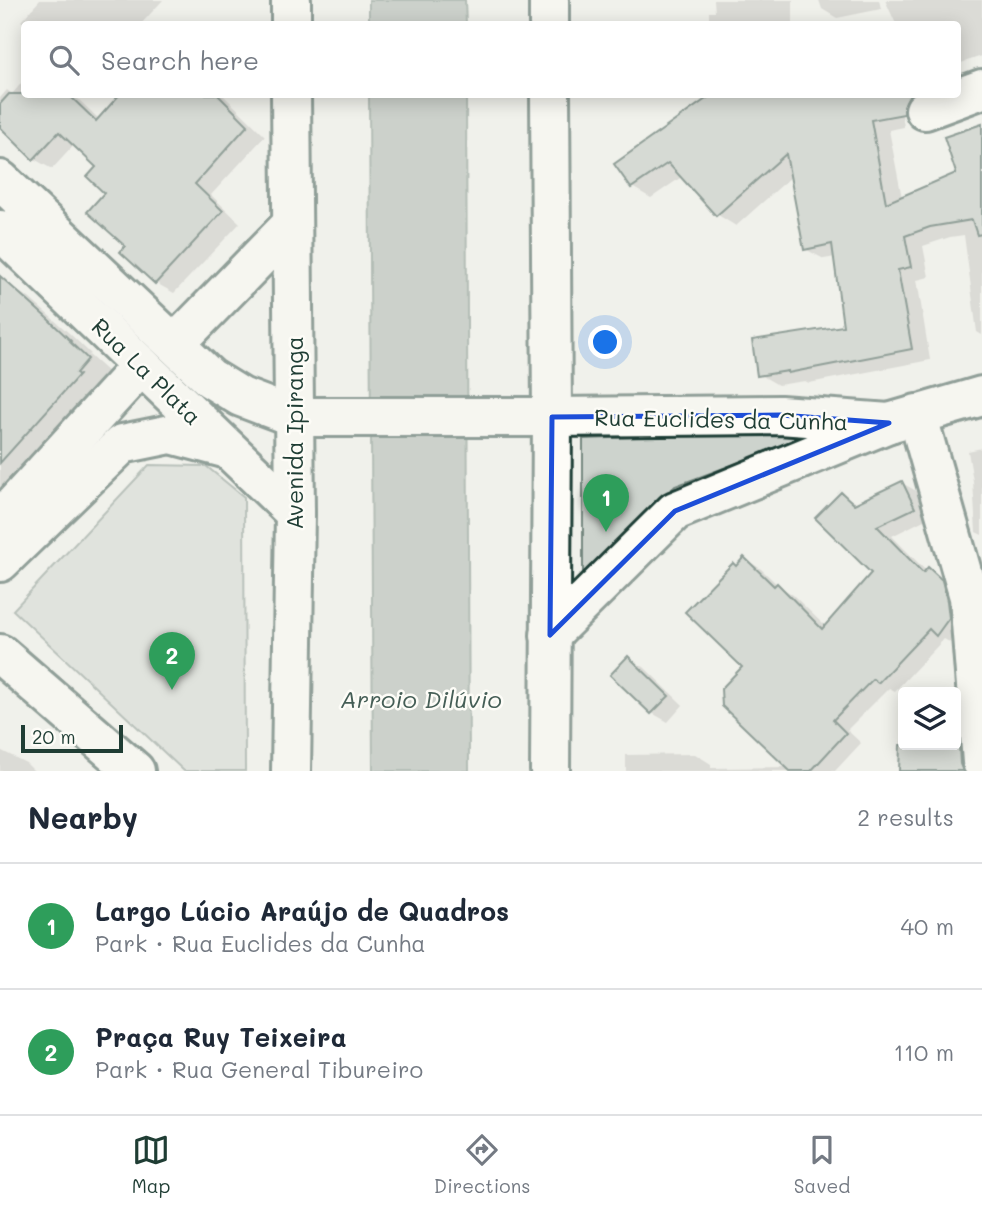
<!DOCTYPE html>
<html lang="en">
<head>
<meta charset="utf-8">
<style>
	:root { --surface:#fff; --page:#f2f2f3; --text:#1f2937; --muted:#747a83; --line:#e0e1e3; --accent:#1f3d34 }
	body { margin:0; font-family:Mali,sans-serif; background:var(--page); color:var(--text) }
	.controls { position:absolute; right:21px; bottom:21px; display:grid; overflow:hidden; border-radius:7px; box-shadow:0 4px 18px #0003 }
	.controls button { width:63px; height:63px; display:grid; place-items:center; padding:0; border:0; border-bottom:2px solid var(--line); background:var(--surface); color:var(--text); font:35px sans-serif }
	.scale { position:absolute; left:21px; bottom:18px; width:102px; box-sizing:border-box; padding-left:7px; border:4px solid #1f3d34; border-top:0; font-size:19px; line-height:24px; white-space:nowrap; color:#1f3d34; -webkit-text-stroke:5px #fdfcf7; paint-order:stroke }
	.you { position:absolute; left:606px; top:343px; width:24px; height:24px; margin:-18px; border:5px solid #fff; border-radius:50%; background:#1a73e8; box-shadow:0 0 0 10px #1a73e833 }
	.badge { display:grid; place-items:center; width:46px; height:46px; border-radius:50%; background:var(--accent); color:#fff; font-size:23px; font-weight:700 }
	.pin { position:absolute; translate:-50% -58px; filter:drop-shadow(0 2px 4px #0008) }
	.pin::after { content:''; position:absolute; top:37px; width:24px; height:21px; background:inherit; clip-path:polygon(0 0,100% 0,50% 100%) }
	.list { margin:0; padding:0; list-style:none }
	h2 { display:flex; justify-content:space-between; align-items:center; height:91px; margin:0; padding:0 28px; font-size:30px }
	h2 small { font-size:23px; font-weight:400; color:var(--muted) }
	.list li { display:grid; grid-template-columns:46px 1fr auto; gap:21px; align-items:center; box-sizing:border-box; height:126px; padding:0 28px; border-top:2px solid var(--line) }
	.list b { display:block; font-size:26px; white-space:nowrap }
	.list p { margin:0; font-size:23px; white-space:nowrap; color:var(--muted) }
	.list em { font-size:23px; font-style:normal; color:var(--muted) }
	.icon { flex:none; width:38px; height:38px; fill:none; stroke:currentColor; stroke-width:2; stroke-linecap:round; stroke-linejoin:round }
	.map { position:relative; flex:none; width:982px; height:771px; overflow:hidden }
	.search { position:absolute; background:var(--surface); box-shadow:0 4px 18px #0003; left:21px; right:21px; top:21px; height:77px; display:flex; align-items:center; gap:18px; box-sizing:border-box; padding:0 24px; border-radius:7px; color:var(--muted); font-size:26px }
	.sheet { height:343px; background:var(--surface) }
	nav { display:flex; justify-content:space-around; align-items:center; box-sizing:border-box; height:98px; border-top:2px solid var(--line); background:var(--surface); font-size:19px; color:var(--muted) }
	nav a { display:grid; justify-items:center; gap:4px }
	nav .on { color:var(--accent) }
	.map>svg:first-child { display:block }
	.green { fill:#cdd3cd; stroke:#768880; stroke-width:2 }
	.water { fill:#9faca4; stroke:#6c8077; stroke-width:2 }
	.shadow { fill:#0003 }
	.building { fill:#b6bfb8; stroke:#1f3d34; stroke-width:2 }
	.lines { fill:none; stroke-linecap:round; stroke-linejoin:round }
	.minor-casing { stroke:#1f3d34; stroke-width:44 }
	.major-casing { stroke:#1f3d34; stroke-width:44 }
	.minor { stroke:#fdfcf7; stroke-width:38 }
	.major { stroke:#fdfcf7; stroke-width:38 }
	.marked { fill:none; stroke:#1d4ed8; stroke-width:5; stroke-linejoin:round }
	.labels { text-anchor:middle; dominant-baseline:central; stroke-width:5; stroke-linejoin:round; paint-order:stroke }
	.street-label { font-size:23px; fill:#1f3d34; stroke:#fdfcf7 }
	.water-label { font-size:24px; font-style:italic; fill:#455e56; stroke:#fdfcf7 }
</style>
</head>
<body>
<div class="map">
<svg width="982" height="771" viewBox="0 0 982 771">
	<rect width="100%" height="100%" fill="#f0f1eb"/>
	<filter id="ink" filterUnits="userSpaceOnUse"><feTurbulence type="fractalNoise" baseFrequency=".0143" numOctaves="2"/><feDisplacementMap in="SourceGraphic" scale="14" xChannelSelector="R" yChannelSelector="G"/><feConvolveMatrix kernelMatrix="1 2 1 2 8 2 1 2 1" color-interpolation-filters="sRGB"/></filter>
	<g filter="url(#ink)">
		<g class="green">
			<polygon points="826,430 675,486 583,579 583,439"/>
			<polygon points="149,465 206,466 244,497 245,771 184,771 13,610"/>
		</g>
		<g class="water">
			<polygon points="369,0 465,0 466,24 369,24"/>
			<polygon points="369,95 466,95 469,771 373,771"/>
		</g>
		<g class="shadow">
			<polygon points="40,0 163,0 141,24 25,24 21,21"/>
			<polygon points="714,0 793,0 793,24 709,24 709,12 715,12"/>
			<polygon points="819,0 879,0 881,9 837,18 822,9"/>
			<polygon points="885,0 982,0 982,56 958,64 958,24 896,24"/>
			<polygon points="24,80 24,94 76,94 75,96 99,119 123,94 222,94 265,136 211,195 240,223 174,293 156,283 128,246 106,193 99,167 75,144 52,169 34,159 0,127 0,98 7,90 12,94"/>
			<polygon points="899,94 904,127 889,130 902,198 958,174 982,126 982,335 977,332 964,235 950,237 923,246 929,277 917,280 930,360 809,383 805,381 778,385 759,374 845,327 835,257 824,259 805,249 792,176 736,226 718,215 683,176 651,198 632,187 616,164"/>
			<polygon points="9,286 29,298 69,333 91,354 89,355 108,372 96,386 99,388 0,496 0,290"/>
			<polygon points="982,448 982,535 976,532 973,481 968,451"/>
			<polygon points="902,483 918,492 930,517 892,536 929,574 933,574 950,584 964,627 953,644 944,639 895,691 889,688 847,730 861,743 835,771 626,771 626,755 695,754 711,764 711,768 789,767 745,667 737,567 745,559 761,569 779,586 793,595 826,627 874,573 841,494 857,503"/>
			<polygon points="628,659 644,667 683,705 668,722 652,713"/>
			<polygon points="901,741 903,741 903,745 956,745 956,743 958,743 982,757 982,771 901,771"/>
			<polygon points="0,750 26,763 34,771 0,771"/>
		</g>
		<g class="building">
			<polygon points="9,94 68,94 96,121 120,94 217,94 248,125 195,184 223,211 155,284 120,252 125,246 87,212 104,193 87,177 96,167 59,132 33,160 0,127 0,104"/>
			<polygon points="713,94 910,94 904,106 904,114 871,120 886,203 956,173 944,137 982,124 982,234 977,235 972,220 930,227 905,236 911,267 898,270 912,349 788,373 788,371 757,376 752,340 843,326 832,244 804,250 786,154 716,216 668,163 631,188 614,164"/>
			<polygon points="0,276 48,319 71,341 70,342 88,359 76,373 79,375 0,463"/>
			<polygon points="902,481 915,508 877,526 923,573 928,567 942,580 947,601 949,618 936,636 929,629 878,683 873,679 833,720 846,733 811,771 790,771 722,706 721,689 742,667 685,612 733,563 736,566 744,557 774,586 777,583 822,629 871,573 815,518 841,492 854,504"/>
			<polygon points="628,656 669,696 651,714 610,675"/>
			<polygon points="900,745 959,745 960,764 963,771 899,771"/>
		</g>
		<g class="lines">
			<defs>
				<g id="minor">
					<polyline points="925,110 982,89"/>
					<polyline points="0,180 210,378 241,397 294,417 552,417 780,415 889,423"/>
					<polyline points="0,230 295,513"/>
					<polyline points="175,344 292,224"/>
					<polyline points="917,414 969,597 982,762"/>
					<polyline points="0,520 141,366"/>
					<polyline points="0,562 122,444 171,434 224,448"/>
					<polyline points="550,635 675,511 889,423 982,396"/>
					<polyline points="0,654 135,771"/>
				</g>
				<g id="major">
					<polyline points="291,0 291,24"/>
					<polyline points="549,0 549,24"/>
					<polyline points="550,94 552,417 550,771"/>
					<polyline points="291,771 295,513 291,94"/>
				</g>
			</defs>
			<use href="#minor" class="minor-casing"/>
			<use href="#major" class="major-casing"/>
			<use href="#minor" class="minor"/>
			<use href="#major" class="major"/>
		</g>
	</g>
	<path d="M0 0H982V771H0ZM780,415L889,423L675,511L550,635L552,417Z" fill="#f0f1eb" fill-opacity=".55" fill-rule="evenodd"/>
	<path class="marked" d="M780,415L889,423L675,511L550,635L552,417Z"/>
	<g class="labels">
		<g class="street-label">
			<text transform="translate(147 371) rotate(44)">Rua La Plata</text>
			<text transform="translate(721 419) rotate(1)">Rua Euclides da Cunha</text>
			<text transform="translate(294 433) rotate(-90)">Avenida Ipiranga</text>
		</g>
		<g class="water-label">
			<text x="421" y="698">Arroio Dilúvio</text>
		</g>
	</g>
</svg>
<div class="controls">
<button><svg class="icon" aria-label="layers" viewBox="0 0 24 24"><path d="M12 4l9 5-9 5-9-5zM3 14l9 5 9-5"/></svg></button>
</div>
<div class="scale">20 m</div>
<div class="you"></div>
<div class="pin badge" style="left:606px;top:532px;background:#2e9e5b">1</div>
<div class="pin badge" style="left:172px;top:690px;background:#2e9e5b">2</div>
<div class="search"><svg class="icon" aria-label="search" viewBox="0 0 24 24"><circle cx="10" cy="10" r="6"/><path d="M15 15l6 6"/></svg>Search here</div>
</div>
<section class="sheet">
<h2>Nearby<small>2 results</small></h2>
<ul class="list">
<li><span class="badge" style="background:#2e9e5b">1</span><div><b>Largo Lúcio Araújo de Quadros</b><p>Park · Rua Euclides da Cunha</p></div><em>40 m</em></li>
<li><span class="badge" style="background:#2e9e5b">2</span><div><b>Praça Ruy Teixeira</b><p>Park · Rua General Tibureiro</p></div><em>110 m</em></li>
</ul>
</section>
<nav>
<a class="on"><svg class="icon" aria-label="map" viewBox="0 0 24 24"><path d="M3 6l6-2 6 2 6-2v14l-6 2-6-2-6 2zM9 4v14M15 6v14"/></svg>Map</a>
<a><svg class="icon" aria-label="directions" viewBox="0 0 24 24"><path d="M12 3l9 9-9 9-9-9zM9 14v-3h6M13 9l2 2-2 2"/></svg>Directions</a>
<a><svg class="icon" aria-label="saved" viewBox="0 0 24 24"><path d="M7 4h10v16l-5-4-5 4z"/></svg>Saved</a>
</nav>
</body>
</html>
